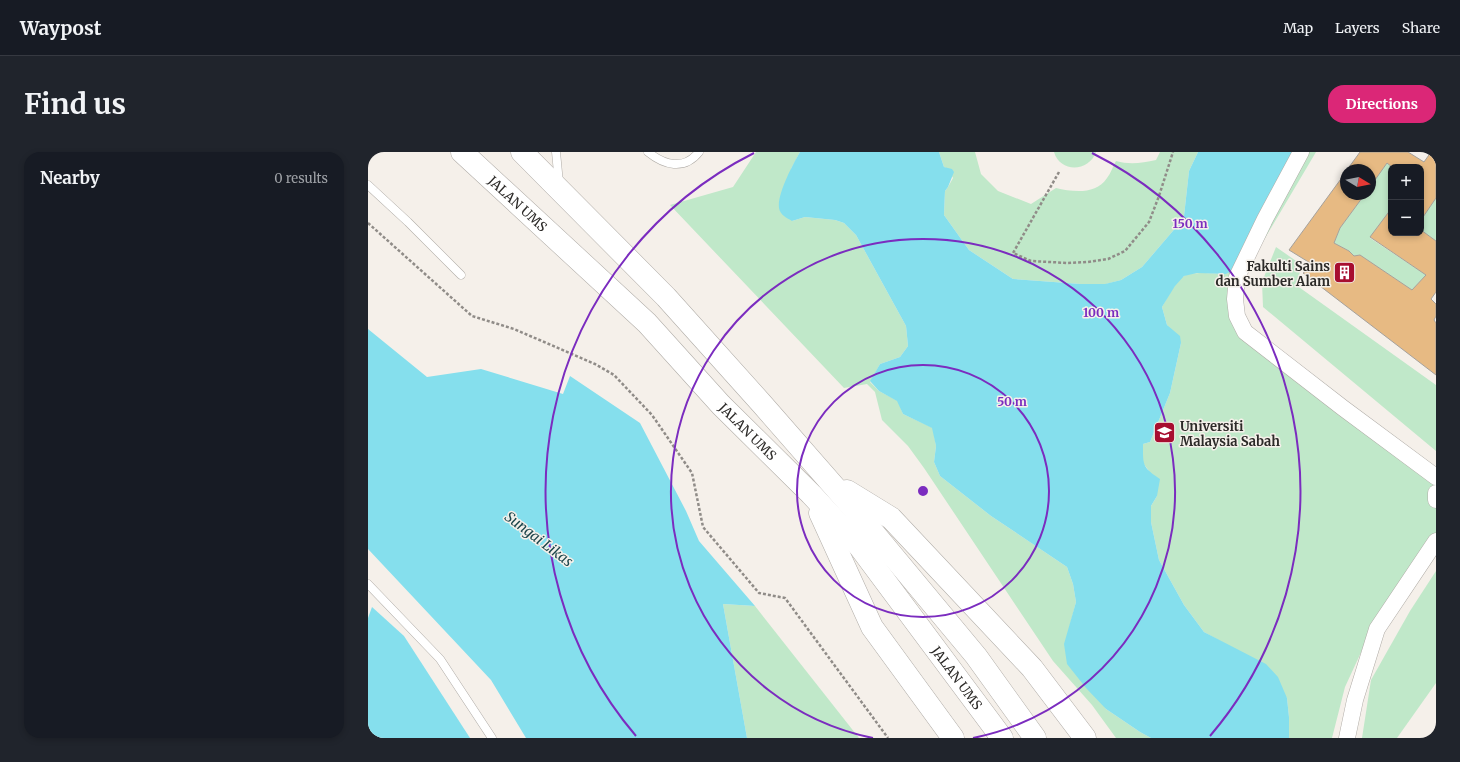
<!DOCTYPE html>
<html lang="en">
<head>
<meta charset="utf-8">
<style>
	:root { --surface:#171b24; --page:#20242c; --text:#f1f3f6; --muted:#9ea1a6; --line:#363941; --accent:#db2777 }
	body { margin:0; font-family:Merriweather,serif; background:var(--page); color:var(--text) }
	.controls { position:absolute; right:12px; top:12px; display:grid; overflow:hidden; border-radius:8px; box-shadow:0 2px 6px #0003 }
	.controls button { width:36px; height:36px; display:grid; place-items:center; padding:0; border:0; border-bottom:1px solid var(--line); background:var(--surface); color:var(--text); font:20px sans-serif }
	.compass { position:absolute; left:972px; top:12px; width:36px; height:36px; border-radius:50%; background:var(--surface); box-shadow:0 2px 6px #0003; rotate:100deg }
	.list { margin:0; padding:0; list-style:none }
	h2 { display:flex; justify-content:space-between; align-items:center; height:52px; margin:0; padding:0 16px; font-size:17px }
	h2 small { font-size:13px; font-weight:400; color:var(--muted) }
	.map { position:relative; flex:none; width:1068px; height:586px; overflow:hidden; border-radius:16px }
	header { display:flex; align-items:center; gap:24px; box-sizing:border-box; height:56px; padding:0 20px; background:var(--surface); border-bottom:1px solid var(--line) }
	header strong { font-size:19px }
	nav { display:flex; gap:22px; margin-inline-start:auto; font-size:14px }
	.intro { display:flex; align-items:center; justify-content:space-between; box-sizing:border-box; height:96px; padding:0 24px }
	h1 { margin:0; font-size:28px }
	.button { padding:10px 18px; border-radius:16px; background:var(--accent); color:#fff; font-size:14px; font-weight:700 }
	main { display:flex; gap:24px; padding:0 24px }
	aside { flex:1; background:var(--surface); border-radius:16px; box-shadow:0 2px 6px #0003 }
	.map>svg:first-child { display:block }
	.green { fill:#c0e8c9 }
	.water { fill:#85dfed }
	.building { fill:#e7ba83; stroke:#a5a19c }
	.lines { fill:none; stroke-linecap:round; stroke-linejoin:round }
	.service-casing { stroke:#b0aca7; stroke-width:9 }
	.minor-casing { stroke:#b0aca7; stroke-width:17 }
	.trunk-casing { stroke:#b0aca7; stroke-width:23 }
	.path { stroke:#908c88; stroke-width:2.5; stroke-dasharray:3 2; stroke-linecap:butt }
	.service { stroke:#fff; stroke-width:8 }
	.minor { stroke:#fff; stroke-width:16 }
	.trunk { stroke:#fff; stroke-width:22 }
	.ring { fill:none; stroke:#7b2cbf; stroke-width:2 }
	.labels { text-anchor:middle; dominant-baseline:central; stroke-width:3; stroke-linejoin:round; paint-order:stroke }
	.street-label { font-size:13px; fill:#2c2a28; stroke:#f5f0ea }
	.poi-label { font-size:13px; font-weight:bold; fill:#2c2a28; stroke:#f5f0ea; text-anchor:end }
	.water-label { font-size:14px; font-style:italic; fill:#1c464c; stroke:#f5f0ea }
	.centre { fill:#7b2cbf; stroke:#f5f0ea; stroke-width:2 }
	.ring-label { font-size:12px; text-anchor:middle; font-weight:bold; fill:#7b2cbf; stroke:#f5f0ea; stroke-width:3; stroke-linejoin:round; paint-order:stroke }
</style>
</head>
<body>
<header>
<strong>Waypost</strong>
<nav><a>Map</a><a>Layers</a><a>Share</a></nav>
</header>
<div class="intro"><h1>Find us</h1><a class="button">Directions</a></div>
<main>
<aside>
<h2>Nearby<small>0 results</small></h2>
<ul class="list">
</ul>
</aside>
<div class="map">
<svg width="1068" height="586" viewBox="0 0 1068 586">
	<rect width="100%" height="100%" fill="#f5f0ea"/>
	<g class="green">
		<polygon points="388,0 432,0 423,17 424,69 437,65 467,68 476,71 488,83 538,174 540,194 532,205 512,212 502,230 511,239 530,249 535,262 565,276 568,294 566,310 572,324 623,364 699,415 705,432 708,450 697,492 738,557 772,580 783,586 748,586 724,553 685,509 556,316 540,294 514,268 507,240 499,232 476,236 302,53 365,35"/>
		<path d="M571,0H607L613,22L630,39L663,52L688,36C705,40 728,43 739,26C743,21 745,14 748,9C762,13 774,11 788,8L792,0H830L821,19L816,64L810,73L774,115L753,128L738,132H713L645,127L601,98L576,63L577,39L580,35L585,26L580,17L576,15Z"/>
		<path d="M686,0H728C721,20 692,21 686,0Z"/>
		<path d="M933,0H948L890,98L872,131L874,173L1068,322V381L1008,468L977,535L964,586H921V565L919,546L863,495L836,480L816,453L791,408L783,370V354L789,344L781,319L775,311V292L782,290L802,241L813,191L799,173L794,155C799,147 808,128 816,124C825,119 847,122 858,122Z"/>
		<polygon points="1019,11 1024,15 1023,15 1023,57 1002,86 1058,123 1044,138 992,103 986,104 981,99 966,91 972,76 997,42 1002,42 1002,35"/>
		<polygon points="1068,46 1068,89 1053,78 1053,68"/>
		<polygon points="908,95 934,113 928,133 1068,233 1068,299 895,155 894,130"/>
		<polygon points="1068,419 1068,531 1029,586 994,586 1003,528 1042,459"/>
		<polygon points="355,452 387,454 491,586 379,586"/>
	</g>
	<g class="water">
		<path d="M432,0H571L576,15L584,17L586,20L580,35L577,39L576,63L601,98L645,127L713,132H737L753,128L774,115L810,73L816,64L821,19L830,0H933L869,116L858,122L829,121L816,124L807,134L794,155L799,173L812,184L813,191L802,241L782,290L775,292C775,313 774,315 792,327L789,344L783,354V370L791,408L816,453L836,480L898,512L910,525L919,546L921,565V586H783L772,580L738,557L718,536L699,512L696,492L708,450L705,432L699,415L623,364L572,324L566,310L568,294L564,276L535,262L529,249L511,239L502,229L512,212L532,205L540,194L538,174L488,83L476,71L467,68L437,65L424,69C419,66 412,63 411,56C409,42 425,12 432,0Z"/>
		<polygon points="0,177 59,225 113,217 195,242 202,224 272,271 318,359 331,389 387,454 355,452 379,586 158,586 123,528 0,397"/>
		<polygon points="4,455 36,484 102,586 0,586 0,466"/>
	</g>
	<g class="building">
		<polygon points="992,0 1040,0 1056,10 1063,0 1068,0 1068,46 1053,68 1053,15 1024,15 1019,11 1002,35 1002,18 979,18"/>
		<polygon points="978,20 978,42 997,42 972,76 966,91 981,99 986,104 992,103 1044,138 1058,123 1002,85 1023,57 1023,81 1053,81 1053,78 1068,89 1068,140 1063,147 1068,152 1068,164 1066,168 1068,171 1068,223 935,121 947,114 921,98"/>
	</g>
	<g class="lines">
		<defs>
			<g id="service">
				<polyline points="188,0 191,31"/>
				<path d="M280,0C296,13 316,19 331,0"/>
				<polyline points="0,33 40,70 93,123"/>
				<polyline points="0,432 72,507 124,586"/>
			</g>
			<g id="minor">
				<polyline points="933,0 897,67 869,125 867,147 869,164 877,180 975,256 1068,325"/>
				<polyline points="1068,341 1068,348"/>
				<polyline points="979,586 987,548 1009,477 1068,389"/>
			</g>
			<g id="trunk">
				<path id="s1" d="M94,0L279,171L353,253L443,342L491,394L634,586"/>
				<polyline points="154,0 298,145 394,252 485,356 608,504 667,586"/>
				<polyline points="479,339 523,366 664,516 717,586"/>
				<polyline points="452,361 504,475 585,586"/>
			</g>
		</defs>
		<use href="#service" class="service-casing"/>
		<use href="#minor" class="minor-casing"/>
		<use href="#trunk" class="trunk-casing"/>
		<g class="path">
			<polyline points="691,20 645,101 663,109 700,111 720,110 740,107 757,99 781,70 791,44 805,0"/>
			<polyline points="0,71 104,164 146,177 227,212 246,223 284,263 324,321 335,375 391,441 417,446 520,586"/>
		</g>
		<use href="#service" class="service"/>
		<use href="#minor" class="minor"/>
		<use href="#trunk" class="trunk"/>
	</g>
	<g class="ring">
		<circle cx="555" cy="339" r="126"/>
		<path d="M505 586A252 252 0 1 1 605 586"/>
		<path d="M268 584A378 378 0 0 1 386 1M724 1A378 378 0 0 1 842 584"/>
	</g>
	<defs>
		<symbol id="building-square" viewBox="-11 -11 22 22"><rect x="-9" y="-9" width="18" height="18" rx="4" fill="#a70e30" stroke="#f5f0ea"/><path d="M-4-6H4V6H1V3H-1V6H-4ZM-2.5-4.3h1.7v1.8h-1.7ZM.8-4.3h1.7v1.8H.8ZM-2.5-1h1.7V.8h-1.7ZM.8-1h1.7V.8H.8Z" fill="#fff"/></symbol>
		<symbol id="university-square" viewBox="-11 -11 22 22"><rect x="-9" y="-9" width="18" height="18" rx="4" fill="#a70e30" stroke="#f5f0ea"/><path d="M0-5L7-2L0 1L-7-2ZM-4 1L0 2.5L4 1V4Q0 6-4 4Z" fill="#fff"/></symbol>
	</defs>
	<g fill-rule="evenodd">
		<use href="#building-square" x="964" y="108" width="25" height="25"/>
		<use href="#university-square" x="784" y="268" width="25" height="25"/>
	</g>
	<g class="labels">
		<g class="street-label">
			<text stroke="none"><textPath href="#s1" startOffset="76">JALAN UMS</textPath></text>
			<text stroke="none"><textPath href="#s1" startOffset="400">JALAN UMS</textPath></text>
			<text stroke="none"><textPath href="#s1" startOffset="724">JALAN UMS</textPath></text>
		</g>
		<g class="poi-label">
			<text x="962" y="114">Fakulti Sains<tspan x="962" dy="15">dan Sumber Alam</tspan></text>
			<text x="812" y="274" text-anchor="start">Universiti<tspan x="812" dy="15">Malaysia Sabah</tspan></text>
		</g>
		<g class="water-label">
			<text transform="translate(171 387) rotate(37)">Sungai Likas</text>
		</g>
	</g>
	<circle cx="555" cy="339" r="6" class="centre"/>
	<g class="ring-label">
		<text x="822" y="76">150 m</text>
		<text x="733" y="165">100 m</text>
		<text x="644" y="254">50 m</text>
	</g>
</svg>
<div class="controls">
<button>+</button>
<button>−</button>
</div>
<svg class="compass" viewBox="-18 -18 36 36"><path d="M0-13l5 13h-10z" fill="#e53935"/><path d="M0 13l5-13h-10z" fill="#9ea1a6"/></svg>
</div>
</main>
</body>
</html>
